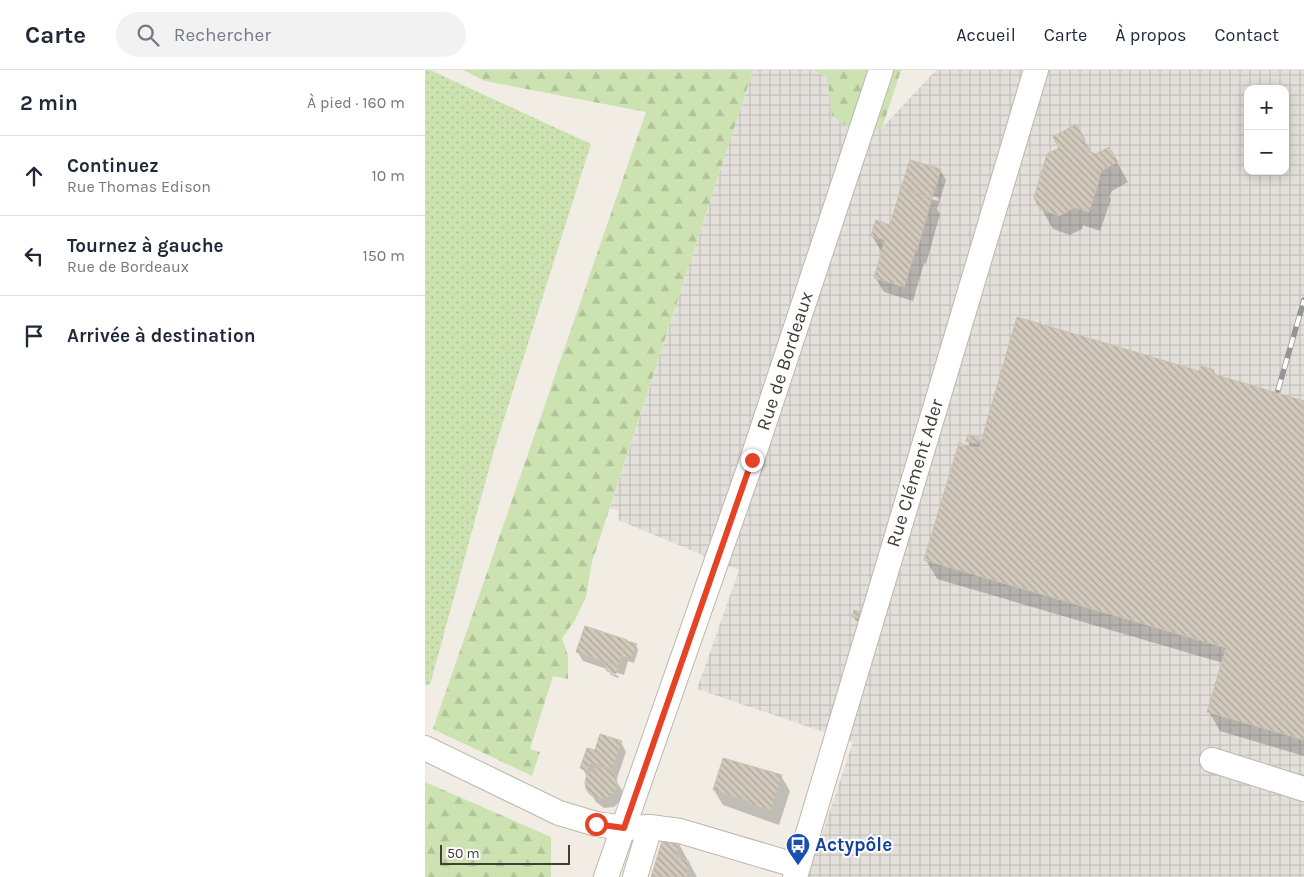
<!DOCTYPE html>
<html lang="fr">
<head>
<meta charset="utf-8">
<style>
	:root { --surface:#fff; --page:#f2f2f3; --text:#1f2937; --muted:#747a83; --line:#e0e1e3 }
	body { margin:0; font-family:Karla,sans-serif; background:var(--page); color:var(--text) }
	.controls { position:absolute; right:15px; top:15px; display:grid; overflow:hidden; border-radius:10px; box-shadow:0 2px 12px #0003 }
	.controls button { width:45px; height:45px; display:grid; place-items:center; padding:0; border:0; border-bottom:1px solid var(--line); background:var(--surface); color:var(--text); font:25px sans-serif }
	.scale { position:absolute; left:15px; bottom:12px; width:130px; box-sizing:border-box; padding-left:5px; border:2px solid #423d35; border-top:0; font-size:14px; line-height:18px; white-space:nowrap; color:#423d35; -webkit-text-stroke:4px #fff; paint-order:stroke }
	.stop { position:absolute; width:15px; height:15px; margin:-11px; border:4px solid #e64326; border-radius:50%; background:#fff }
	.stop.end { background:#e64326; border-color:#fff; box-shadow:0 1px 5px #0008 }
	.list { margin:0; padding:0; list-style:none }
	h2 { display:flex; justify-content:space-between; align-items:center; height:65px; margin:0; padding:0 20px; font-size:21px }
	h2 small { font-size:16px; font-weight:400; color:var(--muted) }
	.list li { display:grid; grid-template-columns:32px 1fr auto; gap:15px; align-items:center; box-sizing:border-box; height:80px; padding:0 20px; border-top:1px solid var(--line) }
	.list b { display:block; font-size:19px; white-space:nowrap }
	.list p { margin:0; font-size:16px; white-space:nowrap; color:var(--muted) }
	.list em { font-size:16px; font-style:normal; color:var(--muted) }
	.icon { flex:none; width:28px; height:28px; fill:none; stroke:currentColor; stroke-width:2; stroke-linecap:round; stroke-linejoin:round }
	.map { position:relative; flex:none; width:879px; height:807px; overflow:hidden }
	header { display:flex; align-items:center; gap:30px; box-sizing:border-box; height:70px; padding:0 25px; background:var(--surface); border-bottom:1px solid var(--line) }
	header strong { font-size:24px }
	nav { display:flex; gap:28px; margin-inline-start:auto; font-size:18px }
	.search { width:350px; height:45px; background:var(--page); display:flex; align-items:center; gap:12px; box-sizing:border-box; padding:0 18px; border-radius:28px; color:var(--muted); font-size:19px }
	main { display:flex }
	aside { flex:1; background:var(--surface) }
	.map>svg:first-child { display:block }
	.industrial { fill:url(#industrial-grid); fill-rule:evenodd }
	.grass { fill:url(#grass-dots) }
	.forest { fill:url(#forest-firs) }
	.shadow { fill:#0003; fill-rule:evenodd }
	.building { fill:url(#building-back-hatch); stroke:#cbc0af }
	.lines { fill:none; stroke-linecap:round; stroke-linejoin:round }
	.minor-casing { stroke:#beb7ab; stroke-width:26 }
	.minor { stroke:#fff; stroke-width:24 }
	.rail-casing { stroke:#949494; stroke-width:5.5 }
	.rail { stroke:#fff; stroke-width:4; stroke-dasharray:11; stroke-linecap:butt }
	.route { stroke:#e64326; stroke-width:6 }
	.labels { text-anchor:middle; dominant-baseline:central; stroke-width:4; stroke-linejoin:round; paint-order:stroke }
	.street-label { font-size:19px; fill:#423d35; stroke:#fff }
	.transit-label { font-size:19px; font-weight:bold; fill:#164399; stroke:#fff; text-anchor:start }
</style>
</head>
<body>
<header>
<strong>Carte</strong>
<div class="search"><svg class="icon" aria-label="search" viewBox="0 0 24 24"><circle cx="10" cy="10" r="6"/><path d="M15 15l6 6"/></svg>Rechercher</div>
<nav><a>Accueil</a><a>Carte</a><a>À propos</a><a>Contact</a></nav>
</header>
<main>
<aside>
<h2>2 min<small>À pied · 160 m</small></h2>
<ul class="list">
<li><svg class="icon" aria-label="ahead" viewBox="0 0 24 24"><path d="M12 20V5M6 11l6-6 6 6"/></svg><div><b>Continuez</b><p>Rue Thomas Edison</p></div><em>10 m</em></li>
<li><svg class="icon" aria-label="left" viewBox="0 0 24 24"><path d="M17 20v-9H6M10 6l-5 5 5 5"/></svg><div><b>Tournez à gauche</b><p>Rue de Bordeaux</p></div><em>150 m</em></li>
<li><svg class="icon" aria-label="arrive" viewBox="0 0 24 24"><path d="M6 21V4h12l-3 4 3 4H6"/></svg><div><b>Arrivée à destination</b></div></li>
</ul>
</aside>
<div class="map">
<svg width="879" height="807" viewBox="0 0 879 807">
	<defs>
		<pattern id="industrial-grid" width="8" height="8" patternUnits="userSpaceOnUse" patternTransform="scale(1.25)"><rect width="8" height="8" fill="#e3dfda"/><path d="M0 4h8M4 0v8" fill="none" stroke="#c4c0bc"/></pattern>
		<pattern id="grass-dots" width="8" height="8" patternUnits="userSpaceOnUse" patternTransform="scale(1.25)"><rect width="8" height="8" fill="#cce2b1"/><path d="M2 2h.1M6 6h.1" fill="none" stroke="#b0c399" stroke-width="1.8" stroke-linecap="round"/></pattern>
		<pattern id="forest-firs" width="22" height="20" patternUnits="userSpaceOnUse" patternTransform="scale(1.25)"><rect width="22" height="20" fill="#cce2b1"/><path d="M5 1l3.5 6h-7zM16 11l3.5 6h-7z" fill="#b0c399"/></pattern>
		<pattern id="building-back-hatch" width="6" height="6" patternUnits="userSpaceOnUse" patternTransform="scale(1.25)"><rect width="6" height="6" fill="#d1c9bb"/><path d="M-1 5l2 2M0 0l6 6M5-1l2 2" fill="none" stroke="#aba499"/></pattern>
	</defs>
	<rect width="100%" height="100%" fill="#f1ede5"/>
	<path class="industrial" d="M328,0H389L402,7L407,46L430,62L457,58L511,0H879V807H383L428,672L272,619L314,500L193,450L194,441L185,438ZM823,19H860V101H823Z"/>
	<polygon class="grass" points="0,0 5,0 166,74 68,384 5,615 0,615"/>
	<g class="forest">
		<polygon points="38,0 328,0 167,492 161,527 150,550 137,568 143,586 143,609 128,606 105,679 115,682 107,706 8,659 221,42 60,11"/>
		<polygon points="389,0 476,0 457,58 430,62 407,46 402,7"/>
		<polygon points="0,712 126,767 126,807 0,807"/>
	</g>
	<g class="shadow">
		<polygon points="651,55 667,84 671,85 684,78 703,112 687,121 684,127 686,129 675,161 658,155 657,159 645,165 628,159 610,128 636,78"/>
		<path d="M486,91L515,100L521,110L512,139L515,144L501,194L499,193L488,231L459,222L450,207L458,181H456L447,166L452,152L466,156ZM483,119L514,128L513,131L483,122Z"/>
		<polygon points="789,301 792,307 879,332 879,686 795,661 784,642 798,593 512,509 501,490 555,378 546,377 543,371 553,368 556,375 775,302"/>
		<polygon points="430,542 435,543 437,548 436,552 431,551 428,546"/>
		<polygon points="201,571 211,575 213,580 209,593 203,591 199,605 158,591 152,581"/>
		<polygon points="184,603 194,606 193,608 186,605"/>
		<polygon points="196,672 201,682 191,711 197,720 196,730 189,737 179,738 171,732 165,722 161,712 163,708 157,698 170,682"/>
		<polygon points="356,706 365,721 354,755 298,735 289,720"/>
		<polygon points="254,774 272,807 227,807"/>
	</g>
	<g class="building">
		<polygon points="651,54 660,69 658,70 665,82 671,84 684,77 693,92 676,101 674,108 675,108 664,142 647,137 647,139 634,146 615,139 609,128 622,84 634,78 628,67"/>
		<polygon points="485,90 516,99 507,128 476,118"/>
		<polygon points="476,118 507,128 492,180 491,179 479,217 449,208 460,170 446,166 451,150 465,155"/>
		<polygon points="592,247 774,301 776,296 789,300 788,304 879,331 879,670 782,642 801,578 499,490 534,373 554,379"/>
		<polygon points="543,365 554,367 552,374 541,371"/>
		<polygon points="429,540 435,542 433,548 427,547"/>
		<polygon points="160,556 202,570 193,596 151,582"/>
		<polygon points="202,571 212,574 206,589 197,586"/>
		<polygon points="179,591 193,596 191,604 182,601"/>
		<polygon points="175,664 197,671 187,700 180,697 165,694 162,701 155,698 162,678 170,680"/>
		<polygon points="298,688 357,705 346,741 324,734 325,732 288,720"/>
		<circle cx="176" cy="713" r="16"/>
		<polygon points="238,768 255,773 251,787 264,791 262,807 226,807"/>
	</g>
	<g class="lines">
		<defs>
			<g id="minor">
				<polyline points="0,678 134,743 171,754 199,758 225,757 255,761 373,796"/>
				<polyline points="787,690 879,719"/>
				<polyline points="181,807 327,390 456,0"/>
				<polyline points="210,807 225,757"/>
				<polyline points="370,807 611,0"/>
			</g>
		</defs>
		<use href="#minor" class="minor-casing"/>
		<use href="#minor" class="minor"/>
		<defs>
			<polyline id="rail" points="853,320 879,230"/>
		</defs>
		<use href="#rail" class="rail-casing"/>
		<use href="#rail" class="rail"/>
	</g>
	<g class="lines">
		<polyline class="route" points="171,754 199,758 327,390"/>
	</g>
	<defs>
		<symbol id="bus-pin" viewBox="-11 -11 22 30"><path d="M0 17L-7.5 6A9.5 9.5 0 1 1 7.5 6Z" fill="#1a4fb4" stroke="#fff"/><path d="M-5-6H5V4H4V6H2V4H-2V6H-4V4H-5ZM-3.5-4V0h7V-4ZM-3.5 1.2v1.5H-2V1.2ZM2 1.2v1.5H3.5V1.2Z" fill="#fff"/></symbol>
	</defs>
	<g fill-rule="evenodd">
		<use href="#bus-pin" x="359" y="761" width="28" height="38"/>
	</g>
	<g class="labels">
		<g class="street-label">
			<text transform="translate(360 291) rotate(-72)">Rue de Bordeaux</text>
			<text transform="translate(490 403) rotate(-73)">Rue Clément Ader</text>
		</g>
		<g class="transit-label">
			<text x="390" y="775">Actypôle</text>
		</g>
	</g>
</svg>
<div class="controls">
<button>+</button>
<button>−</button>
</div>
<div class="scale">50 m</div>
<div class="stop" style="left:171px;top:754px"></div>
<div class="stop end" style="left:327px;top:390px"></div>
</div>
</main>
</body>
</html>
